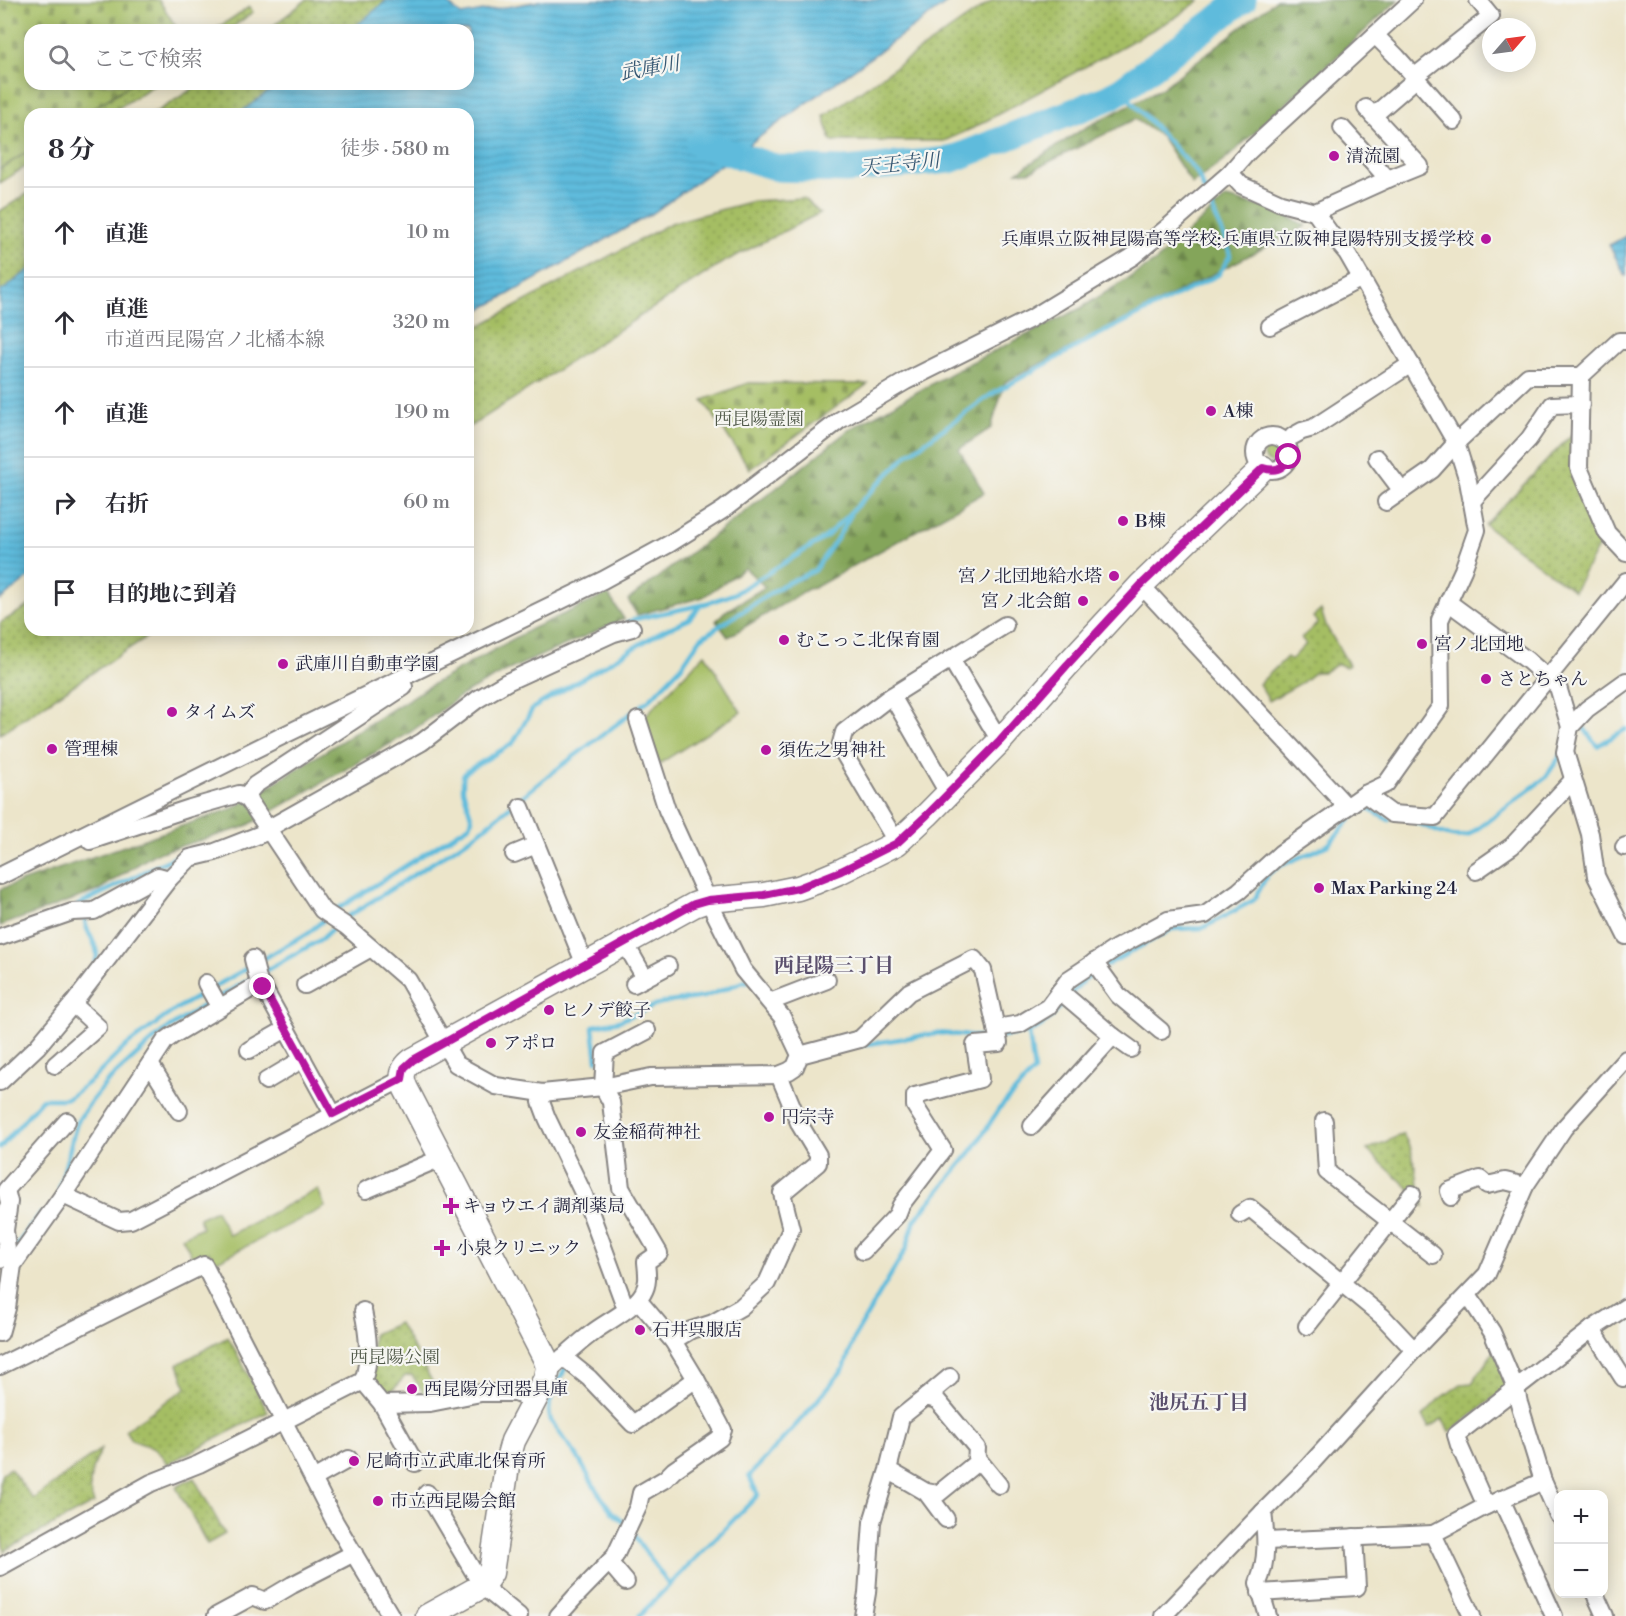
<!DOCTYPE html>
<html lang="ja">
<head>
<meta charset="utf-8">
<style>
	:root { --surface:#fff; --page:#f2f2f3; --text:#2b2b33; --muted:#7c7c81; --line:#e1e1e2 }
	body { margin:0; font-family:"Libre Bodoni","Noto Serif JP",serif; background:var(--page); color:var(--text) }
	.controls { position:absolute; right:18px; bottom:18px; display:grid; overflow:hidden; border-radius:12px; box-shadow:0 3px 15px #0003 }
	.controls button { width:54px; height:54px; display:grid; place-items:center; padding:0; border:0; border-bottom:2px solid var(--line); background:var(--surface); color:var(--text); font:30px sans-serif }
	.compass { position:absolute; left:1482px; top:18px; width:54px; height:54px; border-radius:50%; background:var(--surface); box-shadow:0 3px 15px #0003; rotate:62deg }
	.stop { position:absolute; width:18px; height:18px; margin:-14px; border:4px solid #b5179e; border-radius:50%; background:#fff }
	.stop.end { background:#b5179e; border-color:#fff; box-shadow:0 2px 6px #0008 }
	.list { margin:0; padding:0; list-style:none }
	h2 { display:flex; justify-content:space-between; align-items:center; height:78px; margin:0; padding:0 24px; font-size:26px }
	h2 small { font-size:20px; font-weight:400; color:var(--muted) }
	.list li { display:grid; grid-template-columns:39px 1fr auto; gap:18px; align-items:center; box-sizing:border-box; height:90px; padding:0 24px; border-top:2px solid var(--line) }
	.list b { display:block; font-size:22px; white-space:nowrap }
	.list p { margin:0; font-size:20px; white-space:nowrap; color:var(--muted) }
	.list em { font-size:20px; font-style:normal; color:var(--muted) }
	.icon { flex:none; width:33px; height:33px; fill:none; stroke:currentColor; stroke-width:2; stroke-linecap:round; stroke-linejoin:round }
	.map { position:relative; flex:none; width:1626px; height:1616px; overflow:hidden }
	.search { position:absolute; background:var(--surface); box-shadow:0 3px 15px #0003; left:24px; top:24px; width:450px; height:66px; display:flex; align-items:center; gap:15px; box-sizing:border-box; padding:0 21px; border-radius:18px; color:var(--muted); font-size:22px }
	.panel { position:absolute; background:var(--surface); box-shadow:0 3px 15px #0003; left:24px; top:108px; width:450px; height:528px; border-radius:18px }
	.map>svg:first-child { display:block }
	.grass { fill:url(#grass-dots); stroke:#647050; stroke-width:1.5 }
	.forest { fill:url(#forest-firs); stroke:#53644a; stroke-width:1.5 }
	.cemetery { fill:url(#cemetery-stones); stroke:#647050; stroke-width:1.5 }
	.garden { fill:#a5be64; stroke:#647050; stroke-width:1.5 }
	.water { fill:url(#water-rules); stroke:#406e8c; stroke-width:1.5 }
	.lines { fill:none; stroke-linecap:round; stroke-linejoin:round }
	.stream { stroke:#5ebbdc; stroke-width:4.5 }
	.river { stroke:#5ebbdc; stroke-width:27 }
	.street-casing { stroke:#878482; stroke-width:20 }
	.secondary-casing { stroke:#878482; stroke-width:27 }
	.street { stroke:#fff; stroke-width:16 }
	.secondary { stroke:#fff; stroke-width:24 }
	.route { stroke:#b5179e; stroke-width:8 }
	.poi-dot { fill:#b5179e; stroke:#f6f6f2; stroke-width:2 }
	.labels { text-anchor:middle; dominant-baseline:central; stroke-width:4.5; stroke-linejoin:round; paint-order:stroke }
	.poi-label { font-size:18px; fill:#22223b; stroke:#f6f6f2; text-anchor:start }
	.park-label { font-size:18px; fill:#505949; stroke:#f6f6f2 }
	.water-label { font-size:20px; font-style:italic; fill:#375873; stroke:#f6f6f2 }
	.neighbourhood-label { font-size:20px; font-weight:bold; fill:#5b506d; stroke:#f6f6f2 }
</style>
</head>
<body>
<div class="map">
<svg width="1626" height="1616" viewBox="0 0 1626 1616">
	<defs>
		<pattern id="grass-dots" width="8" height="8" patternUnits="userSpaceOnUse" patternTransform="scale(1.5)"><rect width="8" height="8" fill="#a5be64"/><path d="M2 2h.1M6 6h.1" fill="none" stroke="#869a54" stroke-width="1.8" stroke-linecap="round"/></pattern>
		<pattern id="forest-firs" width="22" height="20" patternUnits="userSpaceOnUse" patternTransform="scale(1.5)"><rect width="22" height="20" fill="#84a55a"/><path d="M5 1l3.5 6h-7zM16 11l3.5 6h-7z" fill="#6c864c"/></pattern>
		<pattern id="cemetery-stones" width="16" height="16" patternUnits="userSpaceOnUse" patternTransform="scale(1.5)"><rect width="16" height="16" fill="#a5be64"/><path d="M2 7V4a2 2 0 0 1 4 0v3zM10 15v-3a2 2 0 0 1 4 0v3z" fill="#869a54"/></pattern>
		<pattern id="water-rules" width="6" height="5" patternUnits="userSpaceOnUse" patternTransform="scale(1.5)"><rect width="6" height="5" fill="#5ebbdc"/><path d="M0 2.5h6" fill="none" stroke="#51a0be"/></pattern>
	</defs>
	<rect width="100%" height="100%" fill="#f6f6f2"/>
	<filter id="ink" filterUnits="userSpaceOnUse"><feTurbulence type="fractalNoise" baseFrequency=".0167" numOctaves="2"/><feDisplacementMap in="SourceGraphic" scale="12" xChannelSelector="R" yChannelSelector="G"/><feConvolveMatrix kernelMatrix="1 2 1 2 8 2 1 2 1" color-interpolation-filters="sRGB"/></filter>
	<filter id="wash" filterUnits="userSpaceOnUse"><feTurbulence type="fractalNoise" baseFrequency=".008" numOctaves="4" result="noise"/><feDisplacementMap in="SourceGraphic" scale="24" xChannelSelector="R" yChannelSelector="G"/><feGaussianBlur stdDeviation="1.35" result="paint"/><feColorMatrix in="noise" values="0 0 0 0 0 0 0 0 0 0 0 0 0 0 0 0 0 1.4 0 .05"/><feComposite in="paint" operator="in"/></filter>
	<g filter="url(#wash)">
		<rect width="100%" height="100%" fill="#ece5ca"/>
		<g class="grass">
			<polygon points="306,0 420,0 380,30 268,30"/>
			<polygon points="993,0 1200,0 1176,17 973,128 944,141 831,141 824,116"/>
			<polygon points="249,7 253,12 229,30 214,30"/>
			<polygon points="131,84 156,84 109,114 85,114"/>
			<polygon points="200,84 312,84 272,114 153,114"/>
			<polygon points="30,150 30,164 0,183 0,169"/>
			<polygon points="30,192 30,283 0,302 0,211"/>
			<polygon points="803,198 820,213 722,263 468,428 468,332 671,223 753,201"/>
			<polygon points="1572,434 1574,473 1602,540 1574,591 1485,525"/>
			<polygon points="30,605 30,630 157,630 0,734 0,623"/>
			<polygon points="1321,610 1326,626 1349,665 1346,667 1338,664 1324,672 1315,672 1303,682 1269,701 1259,684 1287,657 1291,660 1306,644 1301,638 1318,623 1313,617"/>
			<polygon points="1403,1134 1411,1149 1424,1206 1413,1198 1415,1194 1367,1150"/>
			<polygon points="399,1323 441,1397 420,1400 423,1392 412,1375 405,1376 387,1397 370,1384 373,1334"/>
			<path d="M228,1337L268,1412L167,1464C159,1448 148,1446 131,1440L125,1430L186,1388L178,1364Z"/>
			<polygon points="1494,1351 1510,1385 1450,1432 1442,1419 1429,1427 1422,1417 1440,1399 1461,1384 1472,1383"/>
			<path d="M101,1449C93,1469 85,1482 94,1503L4,1551L0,1526V1480L2,1474L10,1468L33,1499Z"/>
			<polygon points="194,1478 225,1534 207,1544 176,1487"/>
		</g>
		<g class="forest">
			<polygon points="1276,0 1398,0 1225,160 1192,184 1161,136 1135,119 1029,172 1017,172 1083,129 1162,88"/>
			<polygon points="1226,198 1276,210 1306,226 1005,382 991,428 959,449 984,493 814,588 808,589 728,637 716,621 724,612 765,587 745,568 703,597 637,615 628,600 775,489 850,429 964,366 1081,308 1156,261"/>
			<polygon points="608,594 624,619 506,671 462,695 409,733 245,827 154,854 97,891 0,926 0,889 234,808 433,684 531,629"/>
		</g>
		<g class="cemetery">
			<polygon points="0,0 159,0 178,30 30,30 30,84 131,84 85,114 30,114 30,150 0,169"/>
			<polygon points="748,383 868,384 750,469 703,400"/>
		</g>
		<g class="garden">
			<circle cx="1273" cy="454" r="9"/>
			<polygon points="705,654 741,712 659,764 650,742 645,716"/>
			<polygon points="318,1189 325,1207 215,1262 209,1252 194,1260 182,1237 202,1227 199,1218 216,1210 229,1235"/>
		</g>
		<g class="water">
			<polygon points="387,0 444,0 461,15 545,0 951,0 653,213 491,304 468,316 468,114 238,114 279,84 468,84 468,30 351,30"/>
			<polygon points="1626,236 1626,277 1609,245"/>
			<polygon points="30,269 30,577 0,600 0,292"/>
		</g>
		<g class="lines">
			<g class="stream">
				<polyline points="1121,90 1196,171 1205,191"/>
				<polyline points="628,622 635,619 701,605 734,594 826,537 907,455 992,394 1094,337 1218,275 1230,256 1227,244 1208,199"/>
				<polyline points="1580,725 1581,724 1597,746 1626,729"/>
				<path d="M1415,822C1433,829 1451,841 1469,835L1545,778L1561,755"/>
				<polyline points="78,905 160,864 187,852"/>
				<path d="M85,915C82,932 103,945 95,963"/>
				<polyline points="344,919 448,853 479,832 544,779 650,699 681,667 701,638 783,585 814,571 836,540 850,516"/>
				<polyline points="1103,967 1172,929 1203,928 1254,900 1268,874 1280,866 1328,845 1359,809 1368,809 1389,820"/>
				<polyline points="261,973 322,939 337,925"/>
				<polyline points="1002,1036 1029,1032"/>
				<polyline points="862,1045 938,1033 982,1037"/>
				<polyline points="597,1060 593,1028 594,1026 619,1021 661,1003 704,997 745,981 747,982"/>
				<polyline points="0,1148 42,1099 62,1099 68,1098 94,1078 126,1046 176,1009 308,933 336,910 470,825 472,819 463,790 463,776 467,771 513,743 533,708 662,631 688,620 701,605"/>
				<polyline points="59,1189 77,1122 90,1103 106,1083 161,1033 208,1003 254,977"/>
				<polyline points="14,1252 16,1246 40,1214"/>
				<polyline points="567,1364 550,1401 549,1411 551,1421 577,1456 597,1491 612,1512 626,1524"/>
				<polyline points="631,1531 669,1585"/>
				<path d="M639,1616L758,1495L749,1476L807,1413L844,1368L855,1336L906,1249L915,1220L974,1148L999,1109L1034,1071L1029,1032C1033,1030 1038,1028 1042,1025C1062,1011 1073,985 1096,971"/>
			</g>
			<polyline class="river" points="699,143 778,168 845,170 950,160 1108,98 1121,90 1243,0"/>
		</g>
	</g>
	<g filter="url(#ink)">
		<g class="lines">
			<defs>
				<g id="street">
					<polyline points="1375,35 1397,57 1454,121"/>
					<polyline points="1414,77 1491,16 1478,0"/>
					<polyline points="1373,116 1416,79"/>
					<polyline points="1342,128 1388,179"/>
					<polyline points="1230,173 1241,185 1281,203 1315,212 1388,179 1420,166 1366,108"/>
					<polyline points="1270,326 1362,278"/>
					<polyline points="1581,376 1579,468 1607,533 1626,553"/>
					<circle cx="1272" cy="453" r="17"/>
					<polyline points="1293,436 1302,431 1313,428 1411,364"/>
					<polyline points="1377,458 1402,491"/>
					<polyline points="1472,501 1529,439 1552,405 1581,404"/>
					<polyline points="1386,502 1432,470 1456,443 1528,376 1581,376 1619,341 1626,341"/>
					<polyline points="1141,585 1347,807"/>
					<polyline points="1448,602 1527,660 1558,687 1570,727"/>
					<polyline points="951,659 1000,741"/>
					<polyline points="1626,681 1587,709 1570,727 1565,752 1590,834 1596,876 1626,936"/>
					<polyline points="892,696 948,793"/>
					<polyline points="1365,794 1392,814 1435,817 1626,581"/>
					<polyline points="248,799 322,910 346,926 408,980 456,1064 496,1086 542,1093 603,1087 651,1077 779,1075 789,1071 795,1067 800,1055 782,1017 743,970 708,900 667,810 638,720"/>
					<polyline points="521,807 585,965"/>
					<polyline points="90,841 190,808 239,794 248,799 249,792 255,785 404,687"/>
					<polyline points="897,843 840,747 844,732 887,699 1005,625"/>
					<polyline points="1624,847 1626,846"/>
					<polyline points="514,854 536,845"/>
					<polyline points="1476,871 1512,846 1573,780"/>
					<polyline points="0,876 278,738 603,580 669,544 723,510 840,420 906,381 1030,319 1132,257 1167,228 1230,173 1248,152 1413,0"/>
					<polyline points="0,937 72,912 94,911 158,876 169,879"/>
					<polyline points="625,943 645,978"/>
					<polyline points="253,959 260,987"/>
					<polyline points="1094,962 1118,995 1161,1031"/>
					<polyline points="206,983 220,1008"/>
					<polyline points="634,984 668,966"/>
					<polyline points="305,985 371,948"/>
					<polyline points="770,1002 827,980"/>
					<polyline points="1113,1036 1131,1049"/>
					<polyline points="249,1050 286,1029"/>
					<polyline points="800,1055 860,1039 909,992 974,959 983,970 996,1028 1020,1024 1048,1007 1069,979 1116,948 1168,920 1205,915 1239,891 1281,853 1365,794 1386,784 1441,706 1440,620 1463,570 1477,530 1468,481 1456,443 1347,253 1330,233 1315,212"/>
					<polyline points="150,1064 179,1111"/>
					<polyline points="55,1065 98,1027 73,1004"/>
					<polyline points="266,1081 303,1059"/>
					<polyline points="0,1082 37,1047 73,1004 169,879 190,858 215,852 269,831 271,827 422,742 478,699 507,682 614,633 632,628"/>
					<polyline points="542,1093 541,1102 547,1118 584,1195 626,1309"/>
					<polyline points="1324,1121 1327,1172 1433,1255"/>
					<polyline points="1032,1126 1113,1036 1060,991"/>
					<polyline points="366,1190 441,1158"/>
					<polyline points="63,1195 165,1041 172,1036 256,986 263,987 333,1114"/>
					<polyline points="1451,1197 1449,1191 1480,1179 1487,1185 1505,1181 1525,1186"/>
					<polyline points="1240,1214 1250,1208 1383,1317 1414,1350"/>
					<polyline points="863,1251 897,1215 901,1205 943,1150 915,1106 915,1096 980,1079 975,1045 999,1043 996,1028"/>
					<polyline points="0,1260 7,1250 5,1230 9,1202 6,1190 67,1121"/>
					<polyline points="1468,1295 1492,1332 1516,1389 1519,1403 1543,1481 1558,1515"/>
					<path d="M363,1311C368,1334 371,1358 363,1381L382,1404L415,1463"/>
					<polyline points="1307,1326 1412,1194"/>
					<polyline points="1592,1329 1623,1378"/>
					<polyline points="0,1333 7,1308 13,1265 63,1195 119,1221 131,1220 402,1079"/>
					<polyline points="673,1341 691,1330 713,1323 741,1307 767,1283 791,1229 782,1193 818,1163 818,1155 800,1125 779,1075"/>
					<polyline points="563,1357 589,1378 633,1424 696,1379"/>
					<polyline points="0,1366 204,1265 335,1522 391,1616"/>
					<path d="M547,1373C561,1359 576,1345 592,1333C606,1322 634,1309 643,1293C649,1283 647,1273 646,1262L659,1253L621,1188L611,1102L603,1087L605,1053L647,1031"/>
					<polyline points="926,1397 950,1377"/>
					<polyline points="382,1404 430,1403 481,1393 515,1393 534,1401"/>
					<polyline points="977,1458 999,1485"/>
					<polyline points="313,1479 349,1459"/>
					<polyline points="926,1492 946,1519"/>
					<polyline points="427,1493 482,1586 519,1616"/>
					<polyline points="1501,1499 1554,1616"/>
					<polyline points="1486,1506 1459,1445 1456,1435 1592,1329 1626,1307"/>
					<path d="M1263,1512C1266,1536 1268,1560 1258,1583L1268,1616"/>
					<polyline points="1433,1534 1486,1506 1543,1481"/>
					<polyline points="1266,1541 1433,1534 1472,1616"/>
					<polyline points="609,1562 626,1582"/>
					<polyline points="0,1567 151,1483 199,1464 363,1381"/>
					<polyline points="1260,1593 1357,1587 1354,1537"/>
					<polyline points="1595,1594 1605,1616"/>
					<polyline points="216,1616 253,1596 265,1601 292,1585 354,1553"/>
					<polyline points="558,1616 575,1597 615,1556 638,1507 641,1493 665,1479 674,1470 720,1438 723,1430 696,1379 673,1341 638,1300"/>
					<polyline points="863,1616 867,1593 872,1522 888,1470 901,1417 926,1397 937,1400 977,1448 976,1463 938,1494 926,1492 888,1470"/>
					<polyline points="1163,1616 1263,1512 1307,1468 1414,1350 1487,1274 1525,1186 1564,1128 1626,1059"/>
				</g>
				<path id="secondary" d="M428,1616L482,1586L491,1573L508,1459L513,1441L546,1378L548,1367L545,1358L406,1089C400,1077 402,1068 413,1060L694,905L708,900L764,895L798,888L815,882L841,871L897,843L927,815L1000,741L1067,665L1141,585L1263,468"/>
			</defs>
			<use href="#street" class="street-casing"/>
			<use href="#secondary" class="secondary-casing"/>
			<use href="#street" class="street"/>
			<use href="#secondary" class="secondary"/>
		</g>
	</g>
	<g class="lines" filter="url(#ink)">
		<path class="route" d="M263,987L333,1114L402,1079L404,1068L413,1060L694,904L708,900L764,895L798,888L841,871L897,843L927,815L1000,741L1067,665L1141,585L1263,468C1275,472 1284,469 1289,457"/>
	</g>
	<g class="poi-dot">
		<circle cx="1334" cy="156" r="6"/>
		<circle cx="1486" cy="239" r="6"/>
		<circle cx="1211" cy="411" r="6"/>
		<circle cx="1123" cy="521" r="6"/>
		<circle cx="1114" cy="576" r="6"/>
		<circle cx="1083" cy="601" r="6"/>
		<circle cx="784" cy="640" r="6"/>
		<circle cx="1422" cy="644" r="6"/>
		<circle cx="283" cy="664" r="6"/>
		<circle cx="1486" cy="679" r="6"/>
		<circle cx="172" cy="712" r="6"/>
		<circle cx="52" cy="749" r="6"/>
		<circle cx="766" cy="750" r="6"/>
		<circle cx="1319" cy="888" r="6"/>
		<circle cx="549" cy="1010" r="6"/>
		<circle cx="491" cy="1043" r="6"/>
		<circle cx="769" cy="1117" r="6"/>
		<circle cx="581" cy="1132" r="6"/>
		<path d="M448 1197h6v6h6v6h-6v6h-6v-6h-6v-6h6z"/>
		<path d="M439 1239h6v6h6v6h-6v6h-6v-6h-6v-6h6z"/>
		<circle cx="640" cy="1330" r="6"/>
		<circle cx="412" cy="1389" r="6"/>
		<circle cx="354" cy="1461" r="6"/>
		<circle cx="378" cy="1501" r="6"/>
	</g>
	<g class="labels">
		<g class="poi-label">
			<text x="1346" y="156">清流園</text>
			<text x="1474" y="239" text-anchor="end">兵庫県立阪神昆陽高等学校;兵庫県立阪神昆陽特別支援学校</text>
			<text x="1223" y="411">A棟</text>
			<text x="1135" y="521">B棟</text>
			<text x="1102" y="576" text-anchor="end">宮ノ北団地給水塔</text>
			<text x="1071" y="601" text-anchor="end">宮ノ北会館</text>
			<text x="796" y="640">むこっこ北保育園</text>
			<text x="1434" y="644">宮ノ北団地</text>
			<text x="295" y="664">武庫川自動車学園</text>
			<text x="1498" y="679">さとちゃん</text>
			<text x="184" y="712">タイムズ</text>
			<text x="64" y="749">管理棟</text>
			<text x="778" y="750">須佐之男神社</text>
			<text x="1331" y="888">Max Parking 24</text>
			<text x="561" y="1010">ヒノデ餃子</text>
			<text x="503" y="1043">アポロ</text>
			<text x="781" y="1117">円宗寺</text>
			<text x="593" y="1132">友金稲荷神社</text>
			<text x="463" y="1206">キョウエイ調剤薬局</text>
			<text x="456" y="1248">小泉クリニック</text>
			<text x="652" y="1330">石井呉服店</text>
			<text x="424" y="1389">西昆陽分団器具庫</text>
			<text x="366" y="1461">尼崎市立武庫北保育所</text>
			<text x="390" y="1501">市立西昆陽会館</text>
		</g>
		<g class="park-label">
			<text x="759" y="419">西昆陽霊園</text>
			<text x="395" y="1357">西昆陽公園</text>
		</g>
		<g class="water-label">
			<text transform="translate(650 69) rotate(-10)">武庫川</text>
			<text transform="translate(900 165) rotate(-6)">天王寺川</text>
		</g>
		<g class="neighbourhood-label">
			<text x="834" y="966">西昆陽三丁目</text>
			<text x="1199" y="1403">池尻五丁目</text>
		</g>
	</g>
</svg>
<div class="controls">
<button>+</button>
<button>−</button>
</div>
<svg class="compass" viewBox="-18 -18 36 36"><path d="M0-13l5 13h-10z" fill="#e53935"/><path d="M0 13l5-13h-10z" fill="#7c7c81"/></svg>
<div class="stop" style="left:1289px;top:457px"></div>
<div class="stop end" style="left:263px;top:987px"></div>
<div class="search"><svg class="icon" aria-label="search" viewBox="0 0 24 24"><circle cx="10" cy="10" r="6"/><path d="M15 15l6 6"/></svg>ここで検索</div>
<section class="panel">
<h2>8 分<small>徒歩 · 580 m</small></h2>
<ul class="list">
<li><svg class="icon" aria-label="ahead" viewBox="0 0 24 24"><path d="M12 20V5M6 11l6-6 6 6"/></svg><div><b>直進</b></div><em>10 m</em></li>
<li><svg class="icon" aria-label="ahead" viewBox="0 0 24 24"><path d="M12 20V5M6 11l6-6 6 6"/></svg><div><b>直進</b><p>市道西昆陽宮ノ北橘本線</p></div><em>320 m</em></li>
<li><svg class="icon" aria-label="ahead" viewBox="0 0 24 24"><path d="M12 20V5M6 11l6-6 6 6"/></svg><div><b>直進</b></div><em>190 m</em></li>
<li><svg class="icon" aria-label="right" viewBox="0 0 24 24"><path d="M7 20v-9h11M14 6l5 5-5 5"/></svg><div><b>右折</b></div><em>60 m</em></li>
<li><svg class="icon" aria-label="arrive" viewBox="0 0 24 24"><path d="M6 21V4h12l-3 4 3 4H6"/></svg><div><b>目的地に到着</b></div></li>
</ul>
</section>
</div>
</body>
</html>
